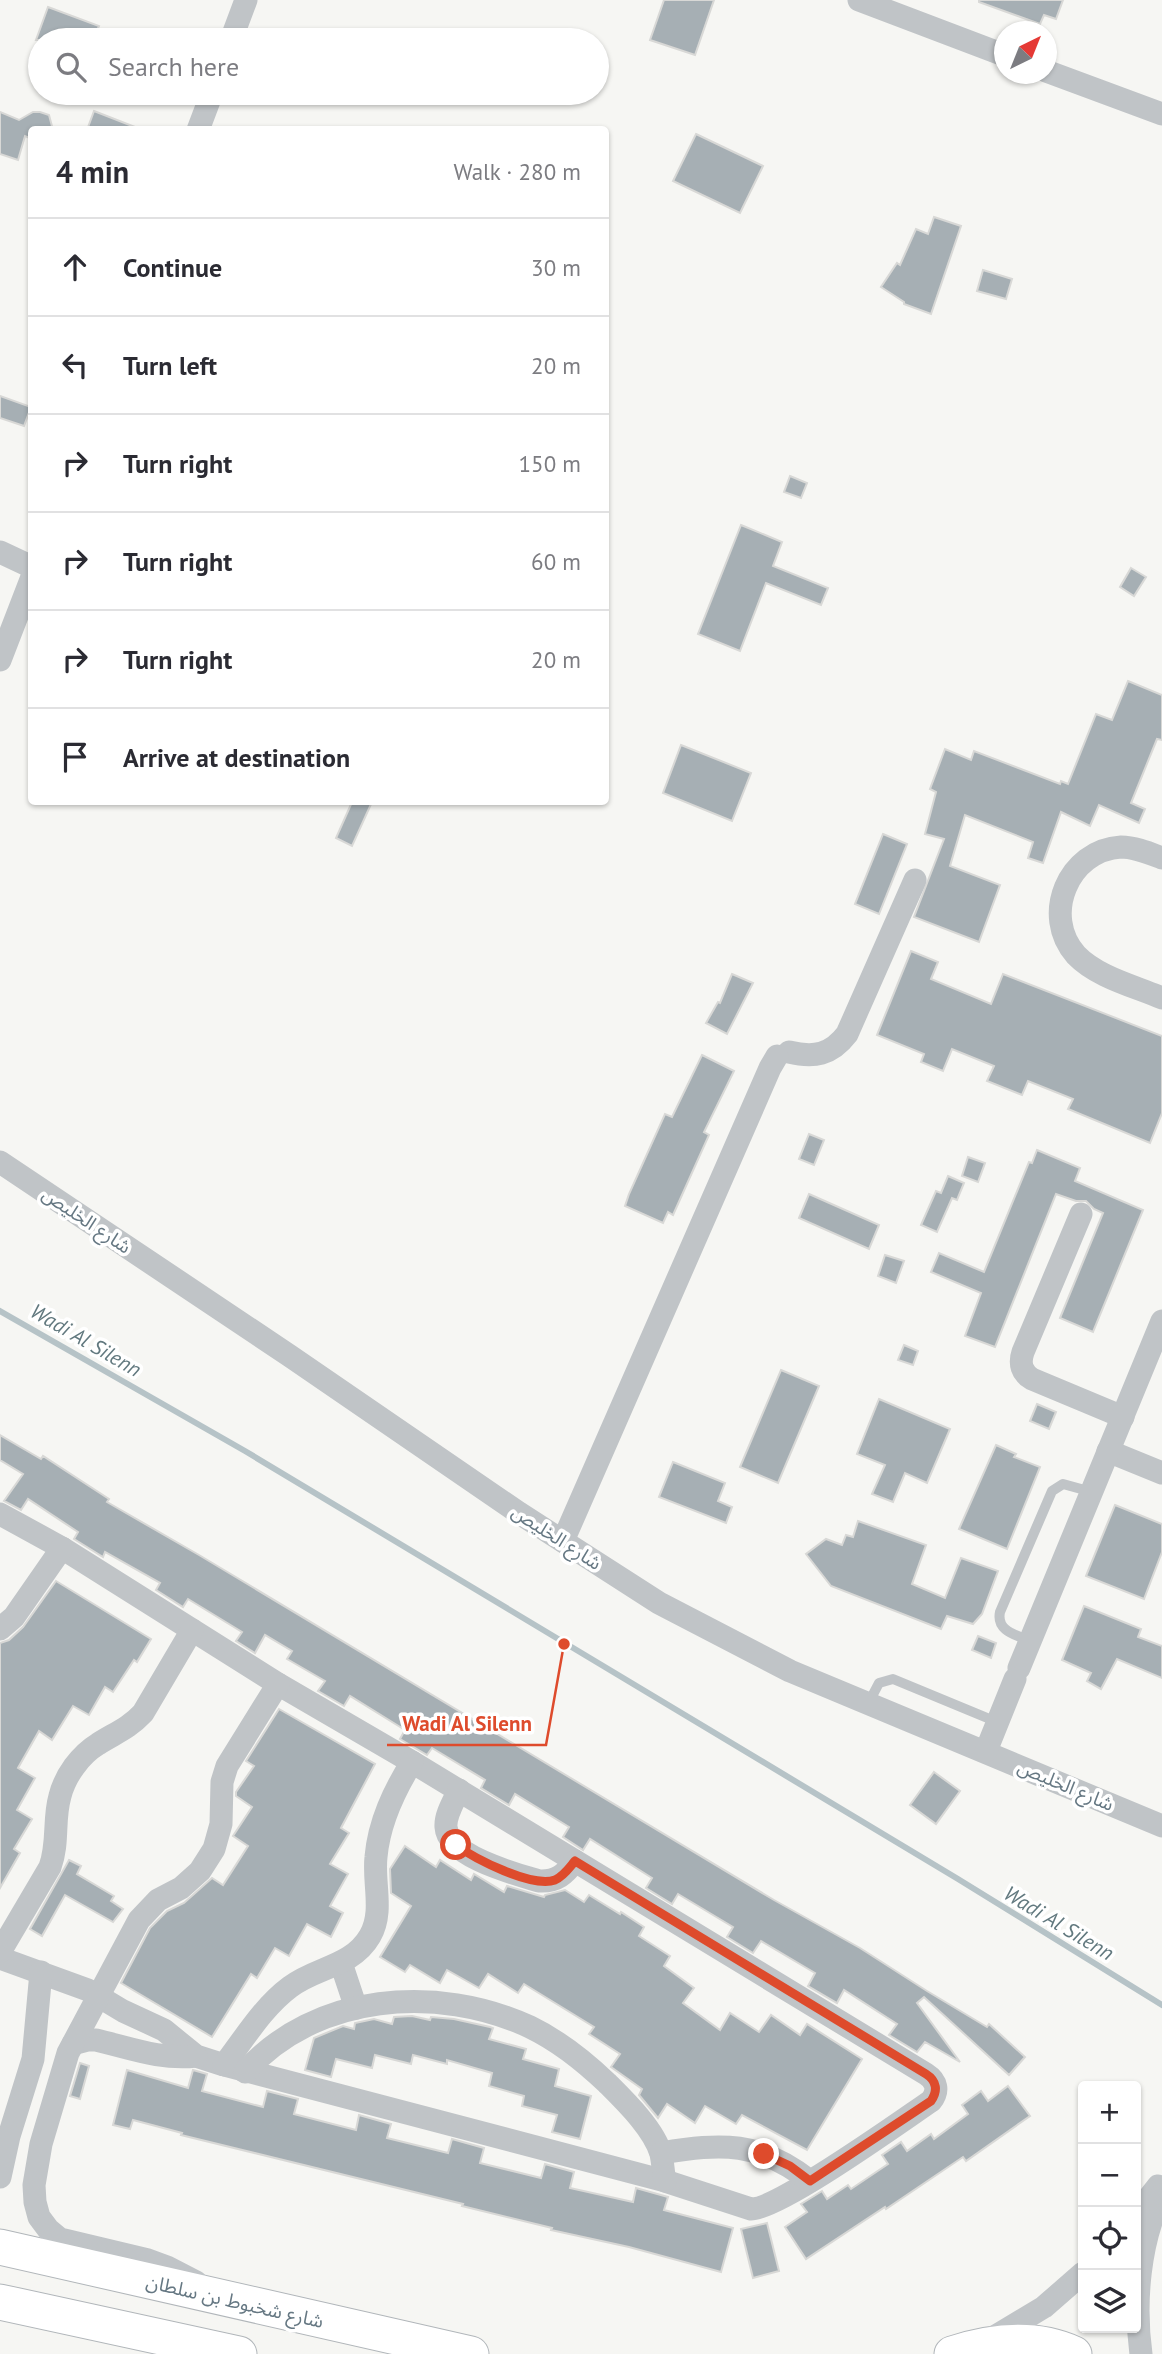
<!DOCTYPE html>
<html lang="en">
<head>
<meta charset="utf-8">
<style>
	:root { --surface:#fff; --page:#f2f2f3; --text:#2b2b33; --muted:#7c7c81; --line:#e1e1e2 }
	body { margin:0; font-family:"PT Sans","Noto Sans Arabic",sans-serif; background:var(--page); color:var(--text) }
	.controls { position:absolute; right:21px; bottom:21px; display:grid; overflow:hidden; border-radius:7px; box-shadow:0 2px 5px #0004 }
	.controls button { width:63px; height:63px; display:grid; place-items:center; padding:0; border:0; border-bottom:2px solid var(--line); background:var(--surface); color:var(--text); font:35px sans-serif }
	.compass { position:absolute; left:994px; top:21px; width:63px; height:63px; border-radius:50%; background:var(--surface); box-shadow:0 2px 5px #0004; rotate:43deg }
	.stop { position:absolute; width:21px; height:21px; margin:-16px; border:5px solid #de4b2c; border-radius:50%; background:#fff }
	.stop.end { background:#de4b2c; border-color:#fff; box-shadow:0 2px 7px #0008 }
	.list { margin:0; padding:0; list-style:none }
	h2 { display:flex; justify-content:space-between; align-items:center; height:91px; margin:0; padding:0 28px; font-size:30px }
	h2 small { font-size:23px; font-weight:400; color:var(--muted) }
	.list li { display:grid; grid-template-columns:46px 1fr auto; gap:21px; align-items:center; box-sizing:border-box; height:98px; padding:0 28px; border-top:2px solid var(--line) }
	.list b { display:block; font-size:26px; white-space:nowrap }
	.list em { font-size:23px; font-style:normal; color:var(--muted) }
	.icon { flex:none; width:38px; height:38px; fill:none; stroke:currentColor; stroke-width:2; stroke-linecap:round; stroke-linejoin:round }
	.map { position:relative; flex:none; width:1162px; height:2354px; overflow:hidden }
	.search { position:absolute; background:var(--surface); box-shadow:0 2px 5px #0004; left:28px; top:28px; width:581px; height:77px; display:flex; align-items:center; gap:18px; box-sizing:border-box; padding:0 24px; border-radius:38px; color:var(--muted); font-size:26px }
	.panel { position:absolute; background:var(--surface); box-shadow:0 2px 5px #0004; left:28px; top:126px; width:581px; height:679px; border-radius:7px }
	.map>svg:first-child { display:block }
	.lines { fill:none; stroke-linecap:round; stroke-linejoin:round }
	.stream { stroke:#b6c3c7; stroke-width:6 }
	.building { fill:#a6afb4; stroke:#d8d8d6; stroke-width:2 }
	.primary-casing { stroke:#b1b6ba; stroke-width:37 }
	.service { stroke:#c0c4c7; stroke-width:10 }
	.minor { stroke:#c0c4c7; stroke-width:23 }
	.primary { stroke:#fff; stroke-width:35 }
	.route { stroke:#de4b2c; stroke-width:9 }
	.labels { text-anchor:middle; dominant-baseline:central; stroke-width:7; stroke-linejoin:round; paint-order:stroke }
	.street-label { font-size:19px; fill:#667883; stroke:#fff }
	.water-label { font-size:21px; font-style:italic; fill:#62797f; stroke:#fff }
	.leader { fill:none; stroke:#de4b2c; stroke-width:2.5 }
	.callout-dot { fill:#de4b2c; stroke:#fff; stroke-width:2.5 }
	.callout-label { font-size:21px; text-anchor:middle; font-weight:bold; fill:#de4b2c; stroke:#fff; stroke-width:7; stroke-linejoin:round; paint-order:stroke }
</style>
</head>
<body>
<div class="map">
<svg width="1162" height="2354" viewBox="0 0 1162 2354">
	<rect width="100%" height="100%" fill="#f6f6f3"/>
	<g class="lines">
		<polyline class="stream" points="0,1311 245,1451 958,1879 1162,2005"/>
	</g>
	<g class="building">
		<polygon points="664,0 714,0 695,55 650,40"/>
		<polygon points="979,0 1063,0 1056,19 1044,15 1040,24 979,2"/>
		<polygon points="48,7 99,26 93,40 36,40"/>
		<polygon points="94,111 140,129 140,130 87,130"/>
		<polygon points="0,112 19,120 33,112 40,112 49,115 53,130 32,130 32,139 25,136 18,160 0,154"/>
		<polygon points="696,134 763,166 740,213 673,181"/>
		<polygon points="934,217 961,226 931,314 904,304 904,302 881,287 897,263 900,265 916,229 928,234"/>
		<polygon points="983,270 1012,279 1006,299 977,291"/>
		<polygon points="0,396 31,407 24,426 0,418"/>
		<polygon points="790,476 807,483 801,498 784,492"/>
		<polygon points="741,525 782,542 773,566 828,588 821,605 766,583 740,651 698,634"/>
		<polygon points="1131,568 1146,577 1134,596 1120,587"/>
		<polygon points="1128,681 1162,695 1162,740 1157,739 1131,803 1145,809 1139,823 1099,805 1090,826 1061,812 1043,863 1028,858 1033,842 965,815 950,866 1000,885 979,942 914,917 944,839 925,834 936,792 930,789 945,749 971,760 974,751 1060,784 1061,781 1068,784 1096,714 1112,720"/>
		<polygon points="681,745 751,773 732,821 663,793"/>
		<polygon points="352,802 372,802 352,846 336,838"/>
		<polygon points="883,834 907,844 879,914 855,904"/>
		<polygon points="911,951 938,962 931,979 991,1004 1003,974 1162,1036 1162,1113 1150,1143 1068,1109 1073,1099 1028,1081 1022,1095 987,1081 994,1066 952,1049 943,1071 921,1062 924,1054 877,1035"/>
		<polygon points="732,974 753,983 727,1034 706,1023 718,1002 720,1003"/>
		<polygon points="702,1055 734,1071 704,1132 709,1135 673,1215 668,1212 663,1223 625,1206 629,1194 665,1114 672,1117"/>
		<polygon points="809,1134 824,1140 814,1165 799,1159"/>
		<polygon points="1037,1150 1080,1168 1075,1181 1143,1210 1093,1332 1060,1318 1103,1213 1094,1209 1086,1201 1076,1201 1056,1194 995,1347 965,1336 981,1293 931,1272 939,1253 984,1272 1029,1162 1032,1163"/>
		<polygon points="968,1157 985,1163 978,1182 962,1176"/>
		<polygon points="948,1176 964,1183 957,1200 952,1198 937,1232 921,1225 936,1191 941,1193"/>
		<polygon points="809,1194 879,1225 869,1249 799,1218"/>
		<polygon points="885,1255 904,1261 896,1283 878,1276"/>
		<polygon points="904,1345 918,1351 913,1365 898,1360"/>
		<polygon points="781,1370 819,1386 778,1483 740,1467"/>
		<polygon points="879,1399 950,1429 927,1483 905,1473 893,1502 872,1494 885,1465 857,1454"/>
		<polygon points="1037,1404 1056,1412 1049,1429 1030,1421"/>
		<polygon points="0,1435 41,1459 43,1456 109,1499 107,1502 199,1555 774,1900 860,1948 927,1991 987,2027 989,2024 1025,2057 1009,2075 924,1997 917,2003 960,2062 925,2042 917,2052 889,2035 897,2024 844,1990 837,2003 808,1986 815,1973 761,1941 753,1953 727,1937 733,1927 678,1894 672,1904 646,1888 652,1878 590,1839 583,1850 563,1837 569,1827 515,1794 509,1805 481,1788 485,1780 432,1748 427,1755 400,1739 405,1730 350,1696 344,1706 318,1691 325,1681 287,1659 292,1651 265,1635 255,1653 236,1641 242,1632 188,1599 183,1607 156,1590 160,1583 105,1552 103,1557 74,1539 78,1532 28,1499 21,1510 4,1501 23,1474 0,1460"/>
		<polygon points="996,1445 1016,1454 1014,1457 1040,1467 1007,1549 959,1529"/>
		<polygon points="673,1462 725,1483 718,1501 732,1507 726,1523 659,1497"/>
		<polygon points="1115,1505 1162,1524 1162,1552 1144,1599 1086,1576"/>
		<polygon points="858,1521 926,1545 912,1584 945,1598 961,1558 998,1571 982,1614 973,1624 947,1616 941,1629 831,1586 806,1554 826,1539 842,1545 846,1535 853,1537"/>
		<polygon points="56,1581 151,1639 137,1662 134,1660 113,1692 105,1687 89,1715 73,1706 52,1740 39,1731 18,1768 35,1778 17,1810 32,1819 14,1849 20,1853 0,1888 0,1643 9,1640 23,1627"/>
		<polygon points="1084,1606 1141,1629 1138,1637 1162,1646 1162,1678 1117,1659 1101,1689 1087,1681 1091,1673 1062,1660"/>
		<polygon points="978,1636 996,1643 991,1658 972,1650"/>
		<polygon points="279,1709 375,1764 341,1828 349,1833 330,1864 348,1874 330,1906 343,1913 331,1937 307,1924 289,1956 275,1948 257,1978 251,1974 212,2037 121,1983 150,1928 167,1911 184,1903 212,1878 223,1885 248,1846 233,1836 252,1807 236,1796 236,1792 254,1766 246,1761"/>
		<polygon points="934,1772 960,1791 936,1824 910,1805"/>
		<polygon points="405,1846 436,1867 440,1860 471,1880 474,1874 504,1892 507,1886 544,1897 545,1895 565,1890 584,1902 589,1895 620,1914 621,1912 644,1927 639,1936 670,1956 664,1966 694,1988 683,2003 720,2030 730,2013 759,2032 771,2015 800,2035 807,2024 862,2059 807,2150 742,2115 736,2124 705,2106 695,2123 667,2104 658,2118 639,2095 642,2089 611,2067 620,2054 589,2034 594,2027 524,1984 518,1993 488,1974 479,1988 447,1970 440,1983 410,1965 405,1972 380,1957 411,1906 391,1893 390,1869"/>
		<polygon points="69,1860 81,1866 77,1874 114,1896 111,1901 123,1909 113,1922 65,1895 42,1936 30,1929"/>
		<polygon points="412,2016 430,2020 431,2017 454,2019 490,2027 493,2028 489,2039 526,2049 523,2059 559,2069 555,2086 591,2096 580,2139 552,2132 557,2115 522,2106 524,2096 489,2086 492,2073 447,2060 447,2064 413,2055 411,2064 375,2055 372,2068 336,2059 331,2077 305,2070 314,2038 343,2026 354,2029 355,2023 374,2019 392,2024 394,2017"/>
		<polygon points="80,2063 89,2066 80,2099 70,2096"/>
		<polygon points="127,2070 188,2088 193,2070 207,2074 202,2091 263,2107 267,2091 298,2099 294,2114 356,2130 359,2115 391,2124 387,2138 448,2153 452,2139 484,2148 480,2163 541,2178 545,2164 574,2172 570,2188 633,2202 636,2188 668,2197 664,2210 733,2228 721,2272 629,2247 551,2230 552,2228 462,2206 463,2204 181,2135 182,2133 133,2120 130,2129 113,2125"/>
		<polygon points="1008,2086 1030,2116 966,2161 963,2157 886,2209 885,2207 806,2259 785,2227 807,2212 801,2204 822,2191 827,2199 848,2185 851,2189 888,2164 882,2155 901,2142 907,2151 931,2134 934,2139 968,2114 962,2105 981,2091 988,2101"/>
		<polygon points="767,2223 779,2271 753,2278 741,2229"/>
	</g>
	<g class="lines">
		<defs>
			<g id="primary">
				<polyline points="0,2247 471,2354"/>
				<polyline points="0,2302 239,2354"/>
				<path d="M952,2354C992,2341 1035,2336 1074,2354"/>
			</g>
		</defs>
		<use href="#primary" class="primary-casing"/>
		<g class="service">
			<path d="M1030,1641C1016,1635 996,1631 1000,1612L1052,1491L1063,1484L1092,1492"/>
			<polyline points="868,1704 879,1683 893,1679 997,1722"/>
		</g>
		<g class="minor">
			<polyline points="859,0 1004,55"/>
			<polyline points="231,40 246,0"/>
			<polyline points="1046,71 1162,114"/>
			<polyline points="198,130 212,93"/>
			<polyline points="0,552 32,567"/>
			<polyline points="0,660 32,577"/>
			<path d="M1162,858C1149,853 1135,847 1121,847C1068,850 1041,916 1076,955C1097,977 1134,986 1162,998"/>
			<path d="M789,1052C814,1058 831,1055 847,1034L915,880"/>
			<polyline points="0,1162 290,1356 519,1513 659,1603 790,1671 1162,1826"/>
			<path d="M1081,1214L1023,1352C1019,1364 1022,1373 1032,1379L1123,1417"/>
			<polyline points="1108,1451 1162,1473"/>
			<path d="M0,1514L62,1548L278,1684L412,1762L926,2074C937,2081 939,2091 931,2101C900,2122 779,2209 751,2209L665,2181L224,2065L196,2056L164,2030L123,2011L88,1990L0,1958"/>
			<polyline points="563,1541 770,1068 777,1056"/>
			<polyline points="0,1629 14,1617 62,1548"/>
			<polyline points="1019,1668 1162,1321"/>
			<polyline points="986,1751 1015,1679"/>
			<path d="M459,1790C454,1801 445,1815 446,1827C448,1857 516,1874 539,1881C557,1882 565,1874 575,1861"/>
			<path d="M0,1952L50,1867C59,1842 53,1820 60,1796C65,1776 80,1755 98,1744C115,1733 128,1729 143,1713L192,1630"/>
			<polyline points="341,1963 356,2008"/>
			<path d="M73,2044L88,2040H96C130,2048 161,2060 196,2056"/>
			<path d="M224,2065C244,2039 263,2007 290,1987C316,1967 352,1967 370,1936C384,1912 373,1883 376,1857C379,1822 394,1791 412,1762"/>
			<path d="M245,2072C315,1993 438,1984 530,2027C559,2041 584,2061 607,2083C625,2101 654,2129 661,2154C663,2163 663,2172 665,2181"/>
			<path d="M661,2153C722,2143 759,2141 810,2181"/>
			<polyline points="0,2177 9,2136 33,2059 41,1972"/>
			<polyline points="1136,2214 1158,2186"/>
			<polyline points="196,2282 167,2267 148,2260 60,2239 48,2229 39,2217 35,2202 34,2185 41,2144 68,2053 139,1920 158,1900 181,1888 200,1871 214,1849 221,1824 222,1782 227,1766 278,1684"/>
			<polyline points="989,2340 1044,2307 1083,2273"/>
			<path d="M1141,2354C1134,2303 1139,2241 1162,2195"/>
		</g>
		<use href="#primary" class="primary"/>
	</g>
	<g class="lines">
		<path class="route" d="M456,1845C475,1859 532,1888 555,1880C564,1876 569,1868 575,1861L926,2074C937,2081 938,2091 931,2101L810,2181L790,2166L764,2154"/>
	</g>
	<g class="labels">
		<g class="street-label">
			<text transform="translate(87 1220) rotate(34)">شارع الخليص</text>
			<text transform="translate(557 1537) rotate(33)">شارع الخليص</text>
			<text transform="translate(1066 1785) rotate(23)">شارع الخليص</text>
			<text transform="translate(235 2301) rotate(13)">شارع شخبوط بن سلطان</text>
		</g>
		<g class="water-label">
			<text transform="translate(86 1340) rotate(30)">Wadi Al Silenn</text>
			<text transform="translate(1059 1923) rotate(31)">Wadi Al Silenn</text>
		</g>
	</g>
	<path class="leader" d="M564 1644L546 1745H387"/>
	<circle class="callout-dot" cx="564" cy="1644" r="7"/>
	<g class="callout-label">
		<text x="467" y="1731">Wadi Al Silenn</text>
	</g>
</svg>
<div class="controls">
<button>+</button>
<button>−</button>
<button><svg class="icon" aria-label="locate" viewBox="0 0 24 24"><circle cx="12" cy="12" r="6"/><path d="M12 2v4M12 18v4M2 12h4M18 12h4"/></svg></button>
<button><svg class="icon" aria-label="layers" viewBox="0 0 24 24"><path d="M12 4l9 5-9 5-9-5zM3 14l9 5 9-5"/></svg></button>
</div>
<svg class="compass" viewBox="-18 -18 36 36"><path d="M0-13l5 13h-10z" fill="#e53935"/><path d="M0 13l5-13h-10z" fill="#7c7c81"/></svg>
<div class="stop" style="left:456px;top:1845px"></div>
<div class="stop end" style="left:764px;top:2154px"></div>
<div class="search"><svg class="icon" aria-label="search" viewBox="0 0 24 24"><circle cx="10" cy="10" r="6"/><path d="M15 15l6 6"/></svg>Search here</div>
<section class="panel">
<h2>4 min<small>Walk · 280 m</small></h2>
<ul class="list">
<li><svg class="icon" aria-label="ahead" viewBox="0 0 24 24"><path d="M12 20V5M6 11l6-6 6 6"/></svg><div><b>Continue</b></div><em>30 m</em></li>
<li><svg class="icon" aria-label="left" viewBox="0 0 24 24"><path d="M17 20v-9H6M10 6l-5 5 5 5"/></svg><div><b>Turn left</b></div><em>20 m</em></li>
<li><svg class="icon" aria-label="right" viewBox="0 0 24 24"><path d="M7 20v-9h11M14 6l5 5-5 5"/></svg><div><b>Turn right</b></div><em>150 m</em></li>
<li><svg class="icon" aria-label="right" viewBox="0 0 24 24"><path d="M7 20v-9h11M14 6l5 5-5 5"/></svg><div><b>Turn right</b></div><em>60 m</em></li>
<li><svg class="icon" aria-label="right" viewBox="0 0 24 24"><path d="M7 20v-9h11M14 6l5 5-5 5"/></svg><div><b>Turn right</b></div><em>20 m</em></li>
<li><svg class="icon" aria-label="arrive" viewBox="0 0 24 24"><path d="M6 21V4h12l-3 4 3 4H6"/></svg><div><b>Arrive at destination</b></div></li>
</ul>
</section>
</div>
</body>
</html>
